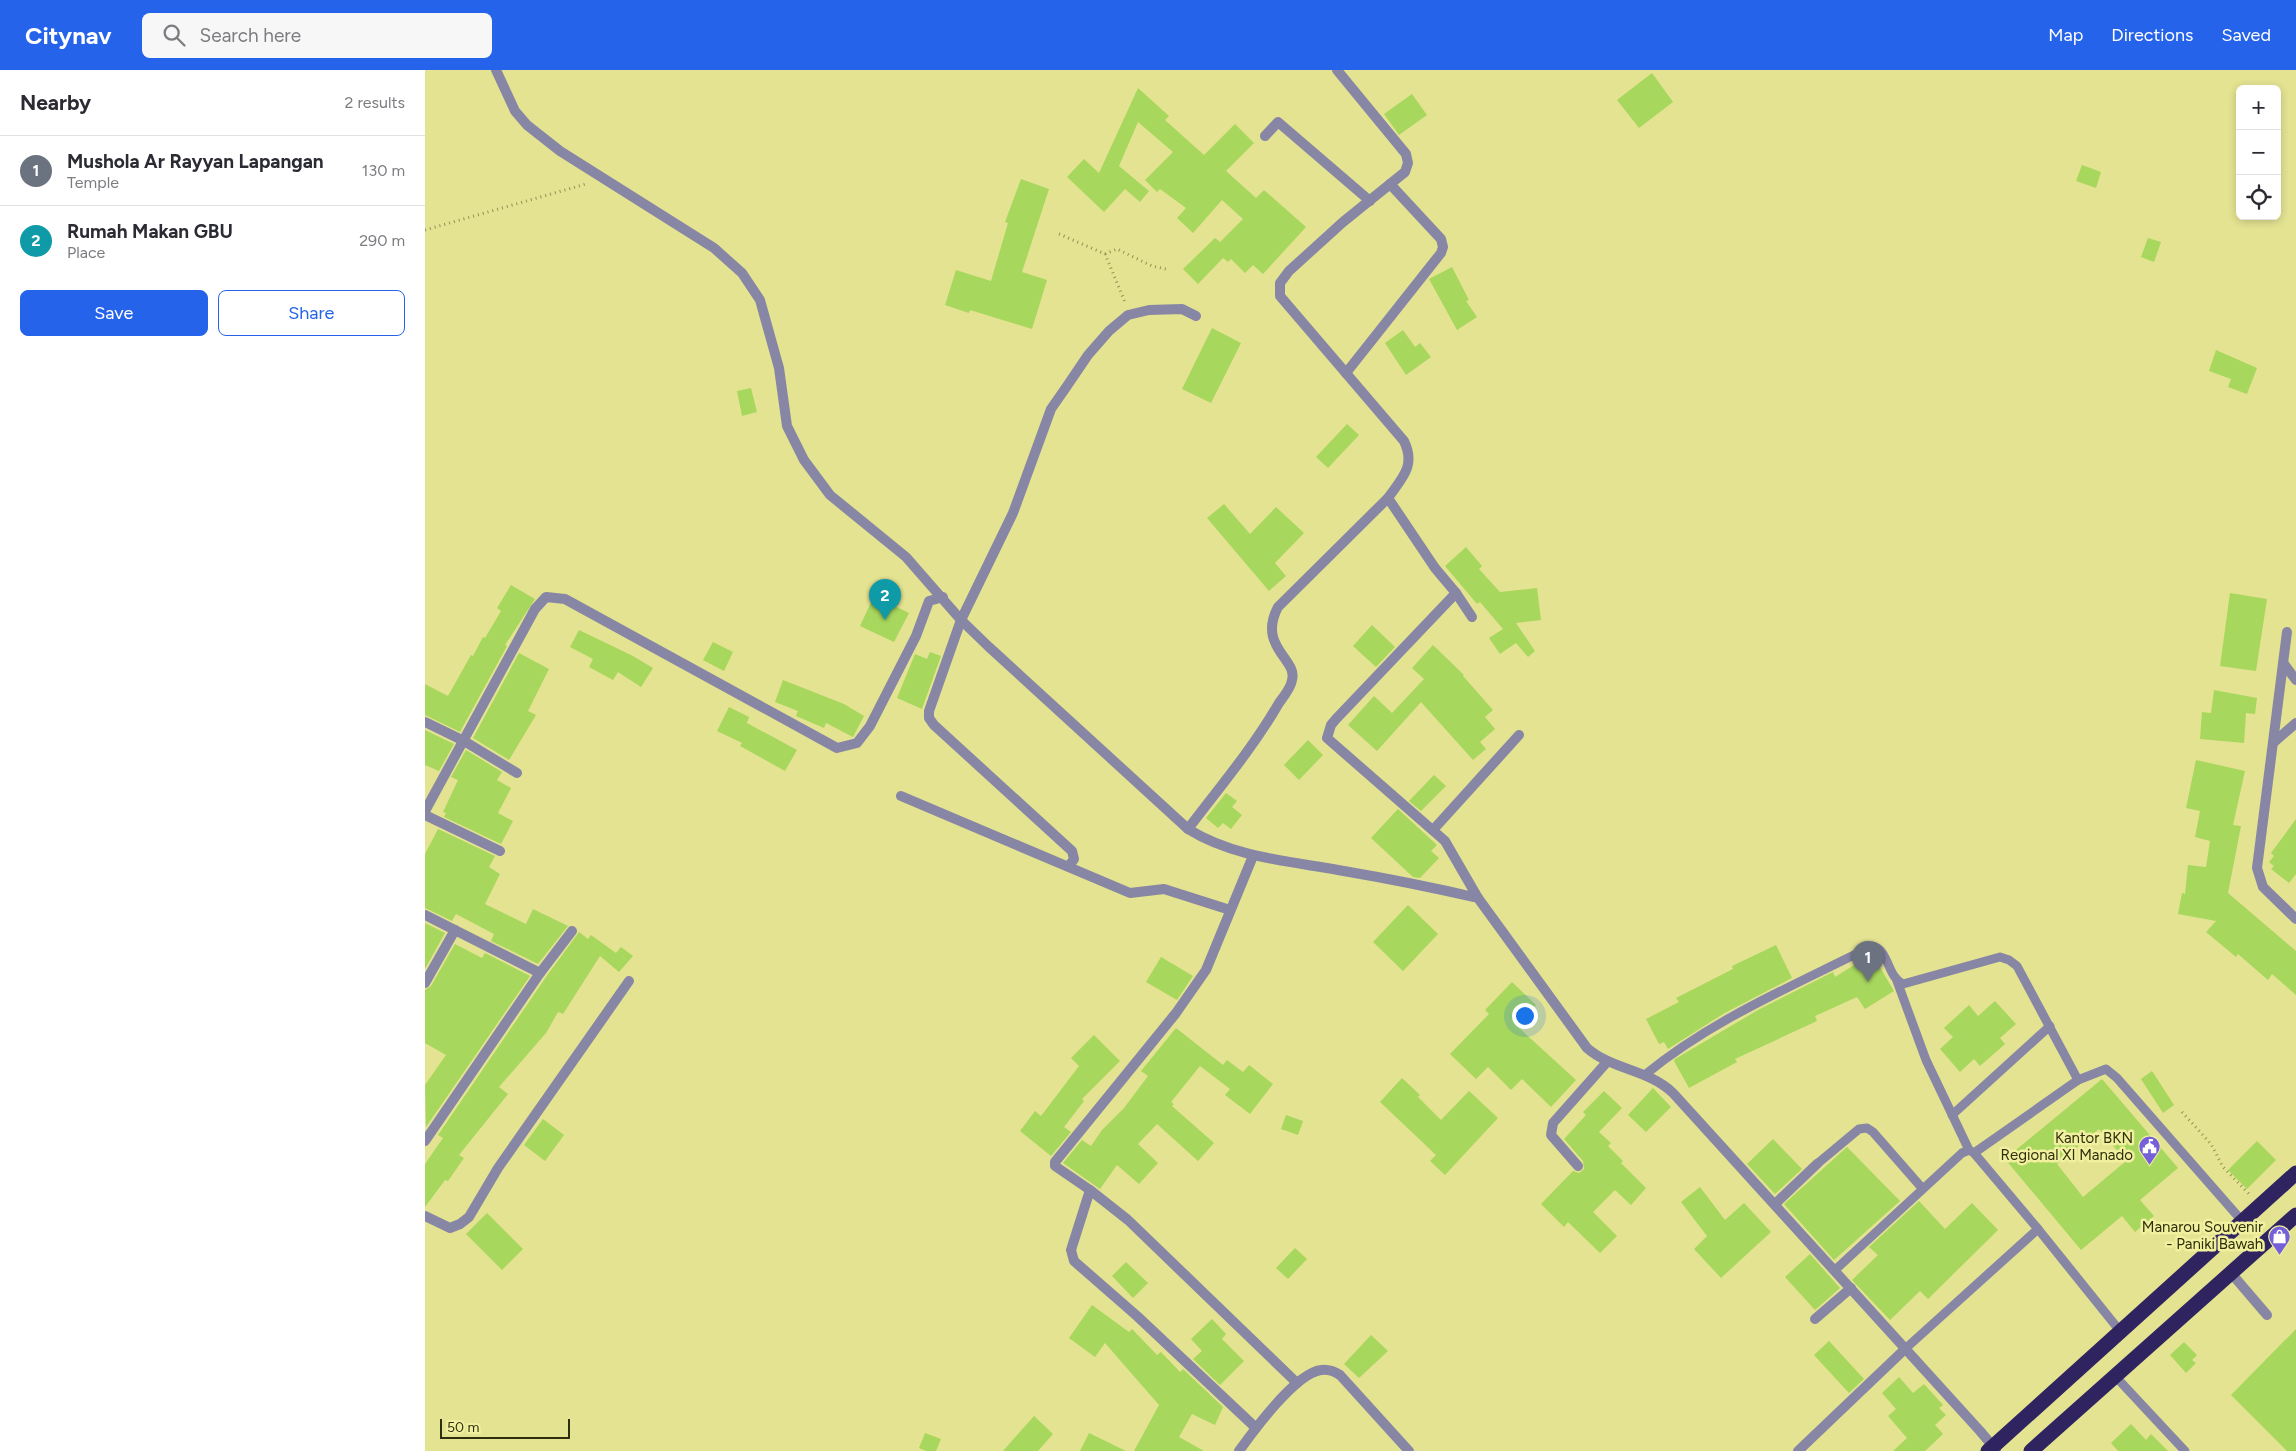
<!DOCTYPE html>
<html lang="en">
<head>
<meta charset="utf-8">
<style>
	:root { --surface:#fff; --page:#f7f7f7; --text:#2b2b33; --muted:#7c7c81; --line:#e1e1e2; --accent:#2563eb }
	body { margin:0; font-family:Figtree,sans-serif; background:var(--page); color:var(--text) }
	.controls { position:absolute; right:15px; top:15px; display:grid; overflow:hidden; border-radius:8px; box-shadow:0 2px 8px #0003 }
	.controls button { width:45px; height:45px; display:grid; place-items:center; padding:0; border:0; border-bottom:1px solid var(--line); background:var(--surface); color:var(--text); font:25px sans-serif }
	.scale { position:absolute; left:15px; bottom:12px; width:130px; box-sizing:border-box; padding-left:5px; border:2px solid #302f0d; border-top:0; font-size:14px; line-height:18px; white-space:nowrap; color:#302f0d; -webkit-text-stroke:4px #f1f09e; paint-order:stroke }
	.you { position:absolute; left:1099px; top:945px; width:18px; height:18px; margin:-12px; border:4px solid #fff; border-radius:50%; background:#1a73e8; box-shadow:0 0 0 8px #1a73e833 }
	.badge { display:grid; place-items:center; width:32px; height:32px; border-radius:50%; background:var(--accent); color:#fff; font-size:16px; font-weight:700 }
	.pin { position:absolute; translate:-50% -41px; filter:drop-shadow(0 1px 2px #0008) }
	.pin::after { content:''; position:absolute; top:26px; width:18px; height:15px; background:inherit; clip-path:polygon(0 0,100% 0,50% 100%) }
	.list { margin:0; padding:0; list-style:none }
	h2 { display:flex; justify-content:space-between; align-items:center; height:65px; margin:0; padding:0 20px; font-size:21px }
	h2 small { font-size:16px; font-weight:400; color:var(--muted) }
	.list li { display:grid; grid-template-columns:32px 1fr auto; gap:15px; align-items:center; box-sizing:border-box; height:70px; padding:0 20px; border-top:1px solid var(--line) }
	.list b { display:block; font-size:19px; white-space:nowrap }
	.list p { margin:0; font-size:16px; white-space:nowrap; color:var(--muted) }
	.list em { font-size:16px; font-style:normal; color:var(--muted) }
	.actions { display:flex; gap:10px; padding:15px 20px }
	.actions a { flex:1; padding:11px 0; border:1px solid var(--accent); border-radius:8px; text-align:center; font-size:18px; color:var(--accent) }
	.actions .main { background:var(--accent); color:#fff }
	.icon { flex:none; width:28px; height:28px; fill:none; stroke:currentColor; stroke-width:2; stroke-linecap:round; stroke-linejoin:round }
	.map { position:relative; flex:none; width:1871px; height:1381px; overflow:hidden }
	header { display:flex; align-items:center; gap:30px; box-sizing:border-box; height:70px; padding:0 25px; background:var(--accent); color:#fff }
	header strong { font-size:24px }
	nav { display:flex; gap:28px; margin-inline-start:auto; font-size:18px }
	.search { width:350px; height:45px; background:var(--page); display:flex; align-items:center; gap:12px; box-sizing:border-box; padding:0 18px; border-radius:8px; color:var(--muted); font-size:19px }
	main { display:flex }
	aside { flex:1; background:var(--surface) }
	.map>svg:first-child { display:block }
	.building { fill:#a7d75d; fill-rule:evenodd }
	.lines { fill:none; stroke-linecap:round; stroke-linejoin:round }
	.path { stroke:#929155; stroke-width:3; stroke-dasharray:1 4; stroke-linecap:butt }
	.lane { stroke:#8886a5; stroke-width:9 }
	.street { stroke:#8886a5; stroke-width:10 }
	.highway { stroke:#2f2460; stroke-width:15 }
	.labels { text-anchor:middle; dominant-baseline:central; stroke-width:5; stroke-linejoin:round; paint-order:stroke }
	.poi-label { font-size:15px; fill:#302f0d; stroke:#f1f09e; text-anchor:end }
</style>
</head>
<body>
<header>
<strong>Citynav</strong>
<div class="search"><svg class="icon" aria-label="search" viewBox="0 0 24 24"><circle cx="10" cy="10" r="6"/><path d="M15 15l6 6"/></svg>Search here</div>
<nav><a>Map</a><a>Directions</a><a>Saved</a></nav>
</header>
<main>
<aside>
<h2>Nearby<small>2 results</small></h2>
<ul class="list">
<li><span class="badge" style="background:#6b7280">1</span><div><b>Mushola Ar Rayyan Lapangan</b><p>Temple</p></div><em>130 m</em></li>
<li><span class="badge" style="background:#0f9aa8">2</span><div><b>Rumah Makan GBU</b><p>Place</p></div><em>290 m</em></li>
</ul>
<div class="actions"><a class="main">Save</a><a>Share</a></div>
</aside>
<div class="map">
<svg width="1871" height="1381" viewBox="0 0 1871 1381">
	<rect width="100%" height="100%" fill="#e4e392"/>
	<g class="building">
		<polygon points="1227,3 1248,32 1214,58 1192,30"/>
		<polygon points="713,18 744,46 740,50 779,85 810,54 829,73 801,101 831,128 839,120 881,157 838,204 828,195 820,203 806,189 803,192 798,188 773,214 758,199 790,168 795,172 818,149 797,130 768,163 752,148 761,138 735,119 732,122 720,110 748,82 713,52 694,96 724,121 715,132 700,119 679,142 642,107 659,89 674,103"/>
		<polygon points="987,24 1002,45 974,65 959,44"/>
		<polygon points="1657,95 1676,102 1671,118 1651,111"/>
		<polygon points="596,109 624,119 597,202 622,210 607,259 545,240 544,243 520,235 531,200 566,211 583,153 580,152"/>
		<polygon points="1723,168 1736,172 1729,192 1716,187"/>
		<polygon points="1027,197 1044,230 1041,231 1052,247 1032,260 1004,209"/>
		<polygon points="787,258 816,273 786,333 757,319"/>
		<polygon points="978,260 990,277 995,273 1006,287 981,305 960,273"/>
		<polygon points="1791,280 1832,298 1822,324 1803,317 1806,309 1784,301"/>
		<polygon points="326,318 332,342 317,346 312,321"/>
		<polygon points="922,354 934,365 903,398 891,387"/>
		<polygon points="799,434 825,464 851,437 879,463 850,493 861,506 844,521 782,448"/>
		<polygon points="1041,477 1057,496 1054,499 1075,522 1112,518 1116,550 1091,553 1110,581 1103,587 1091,573 1075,584 1064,568 1078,559 1055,532 1052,534 1020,496"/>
		<polygon points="86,515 110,529 80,575 82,576 35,662 0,645 0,614 23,626 46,585 48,586 58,567 60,568 76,541 72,538"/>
		<polygon points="1805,523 1842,529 1831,601 1795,596"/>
		<polygon points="449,526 484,543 469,572 435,556"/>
		<polygon points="947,555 970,577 951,597 928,576"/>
		<polygon points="154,560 208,586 228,598 216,617 193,602 188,610 164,597 168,589 145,577"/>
		<polygon points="288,572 308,582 299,601 278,590"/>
		<polygon points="1008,575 1039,605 1038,606 1068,640 1060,647 1070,659 1055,672 1061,679 1048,690 996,632 952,681 923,655 949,626 967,643 999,609 987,598"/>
		<polygon points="505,582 516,586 497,639 472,628 490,584 502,589"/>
		<polygon points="94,583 124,599 103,641 111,645 84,690 48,668"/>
		<polygon points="358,610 419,634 439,646 428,667 401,653 399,658 371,646 373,641 350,632"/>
		<polygon points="1789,620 1832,628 1830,644 1821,643 1819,673 1775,669 1777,642 1786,643"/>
		<polygon points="304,637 324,647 322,653 372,680 360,701 315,676 317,673 292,661"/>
		<polygon points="0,660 29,674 14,701 0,695"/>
		<polygon points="883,670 898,685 874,710 859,695"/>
		<polygon points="41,680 77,702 72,710 86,718 73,743 88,751 76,774 19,747 21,743 18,742 33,710 26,707"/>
		<polygon points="1771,690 1820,701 1808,755 1816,756 1803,823 1871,881 1871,925 1847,904 1843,910 1813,884 1811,887 1781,862 1791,851 1753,844 1757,823 1760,824 1763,795 1781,797 1785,771 1770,767 1775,741 1761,738"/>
		<polygon points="1009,705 1021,716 996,741 984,731"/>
		<polygon points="801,723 812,731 807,737 817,745 806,759 798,753 793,758 781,748"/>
		<polygon points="973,739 1012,775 1006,781 1014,788 995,808 988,807 946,768"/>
		<polygon points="1871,749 1871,804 1864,813 1846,799 1849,796 1844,792 1849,786 1846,783"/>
		<polygon points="13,759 70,786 64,797 75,804 60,834 101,854 108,839 143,856 113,894 66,871 69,864 31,844 27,851 0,838 0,784"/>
		<polygon points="983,835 1013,864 978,901 948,872"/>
		<polygon points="0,853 20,863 0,899"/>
		<polygon points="154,862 163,869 166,865 191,883 196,877 208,886 194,902 175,886 138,944 133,942 121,963 74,1017 83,1024 34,1085 39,1088 23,1111 20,1110 0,1137 0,1094 18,1068 13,1065 121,907"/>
		<polygon points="30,874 57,888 60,883 105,906 1,1057 0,1015 21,985 0,973 0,920 6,916"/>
		<polygon points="1351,875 1367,908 1298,944 1243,979 1239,972 1234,974 1221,949 1254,932 1251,928 1308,899 1307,896"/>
		<polygon points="1447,884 1469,921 1440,939 1432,927 1390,946 1392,951 1310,989 1312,992 1264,1018 1249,991 1250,989 1333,940 1408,902 1410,907"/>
		<polygon points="736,887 768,906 752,930 721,912"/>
		<polygon points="1087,912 1111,935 1092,956 1151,1010 1126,1037 1097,1009 1086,1020 1063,997 1051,1009 1025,984 1064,944 1060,940"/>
		<polygon points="1570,931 1591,954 1575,968 1580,974 1555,996 1549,989 1535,1002 1515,979 1528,967 1519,958 1544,935 1553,946"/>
		<polygon points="751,958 798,995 802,990 818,1002 824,995 848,1014 825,1044 800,1025 805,1019 775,996 746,1032 749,1034 747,1036 789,1073 773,1091 732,1054 713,1074 733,1093 714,1114 692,1095 675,1119 638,1093 657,1070 666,1076 677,1060 699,1038 723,1006 716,1001"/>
		<polygon points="669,965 695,991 657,1029 659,1031 639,1057 646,1062 626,1086 595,1061 610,1041 616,1046 654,996 646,988"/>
		<polygon points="1727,1001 1749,1035 1738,1043 1716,1009"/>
		<polygon points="977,1008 995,1025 993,1027 1016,1050 1044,1021 1073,1048 1020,1105 1005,1091 1011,1085 955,1032"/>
		<path d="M1677,1009L1753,1098L1715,1130L1729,1146L1710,1162L1697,1146L1656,1180L1580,1089ZM1674,1059L1701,1091L1658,1127L1632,1094Z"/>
		<polygon points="1228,1018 1246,1037 1221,1062 1203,1045"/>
		<polygon points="1179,1021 1197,1038 1174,1062 1186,1073 1183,1076 1198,1091 1196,1093 1221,1118 1206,1135 1190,1120 1168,1142 1192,1166 1175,1183 1143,1152 1139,1157 1116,1134 1148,1101 1154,1103 1159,1099 1158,1091 1139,1069 1161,1045 1158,1042"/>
		<polygon points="861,1045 878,1051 873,1065 856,1059"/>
		<polygon points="118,1049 139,1065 120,1091 99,1075"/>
		<polygon points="1348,1069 1377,1099 1350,1124 1322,1094"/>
		<polygon points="1832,1071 1851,1090 1822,1119 1803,1100"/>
		<polygon points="1422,1077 1475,1131 1409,1190 1359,1134"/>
		<polygon points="1275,1117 1300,1150 1319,1133 1346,1162 1296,1208 1269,1179 1282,1166 1256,1132"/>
		<polygon points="1494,1131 1520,1159 1547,1133 1573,1160 1503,1229 1495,1221 1465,1250 1427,1210 1453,1185 1444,1177"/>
		<polygon points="62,1143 98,1179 77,1200 41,1164"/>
		<polygon points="870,1178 882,1189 863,1209 851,1198"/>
		<polygon points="1385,1184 1415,1218 1390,1240 1360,1207"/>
		<polygon points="701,1192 723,1213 708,1228 687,1206"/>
		<polygon points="667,1235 704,1262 707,1259 732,1285 736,1282 755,1302 758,1299 798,1337 790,1355 767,1344 754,1367 779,1381 709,1381 734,1335 680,1273 670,1287 644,1268"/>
		<polygon points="787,1249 801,1264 797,1269 819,1291 795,1315 768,1289 777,1281 766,1269"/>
		<polygon points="1871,1259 1871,1381 1862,1381 1806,1325"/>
		<polygon points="946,1265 963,1281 934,1308 919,1294"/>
		<polygon points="1404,1271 1439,1309 1424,1323 1389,1285"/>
		<polygon points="1759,1272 1772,1285 1767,1290 1771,1293 1761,1303 1745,1285"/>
		<polygon points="1474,1307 1488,1323 1499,1314 1518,1335 1514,1338 1521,1345 1510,1355 1518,1364 1500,1381 1468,1381 1482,1368 1463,1346 1471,1339 1457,1323"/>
		<polygon points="609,1346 628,1364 613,1381 578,1381"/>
		<polygon points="1706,1354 1721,1370 1726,1364 1743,1381 1693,1381 1686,1373"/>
		<polygon points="500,1363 516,1369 511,1381 501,1381 494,1378"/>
		<polygon points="664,1363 701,1381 655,1381"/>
	</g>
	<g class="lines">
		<g class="path">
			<polyline points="0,160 161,114"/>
			<polyline points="634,164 680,184 700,232"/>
			<polyline points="680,184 692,179 727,196 741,199"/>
			<polyline points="1757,1042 1786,1074 1798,1097 1824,1124"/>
		</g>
		<g class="lane">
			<polyline points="1472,911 1501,990 1544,1080"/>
			<path d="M1221,1004C1288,949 1370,915 1447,876C1464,879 1462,907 1478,914L1575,887L1584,890L1592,896L1653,1010"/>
			<polyline points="1527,1045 1625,956"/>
			<polyline points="1549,1083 1653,1010 1681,999 1692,1008 1818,1152"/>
			<polyline points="1392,1094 1434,1059 1442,1058 1448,1062 1497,1118"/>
			<polyline points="1410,1200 1537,1083 1544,1080 1549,1083 1613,1159"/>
			<polyline points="1480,1279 1613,1159 1695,1261"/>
			<polyline points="1690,1306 1760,1381"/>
		</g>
		<g class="street">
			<path d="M71,0L90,41L102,55L135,81L289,178L317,203L335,230L354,298L362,356L379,390L405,425L481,487L536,550L564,577L763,759C808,787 862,791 913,800C960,808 1006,817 1053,828L1162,978C1187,1000 1223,999 1248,1023L1555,1361L1571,1380"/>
			<path d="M912,0L981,84L983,93L980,102L918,152L864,201L855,213V226L979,371C991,396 977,408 963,428"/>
			<polyline points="840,66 853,52 945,131"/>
			<polyline points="921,303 1016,183 1018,177 1016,169 965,114"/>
			<polyline points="1031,523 1047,547"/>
			<polyline points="1862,562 1832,798 1838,817 1871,849"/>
			<polyline points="1859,594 1871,610"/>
			<polyline points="0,652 39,671 92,703"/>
			<polyline points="1848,673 1871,653"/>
			<polyline points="476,726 705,823 739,819 805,840"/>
			<polyline points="0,741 110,539 121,527 140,529 412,678 432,673 445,656 491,566 504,531 518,527"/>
			<polyline points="0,745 75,781"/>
			<path d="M763,759C794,718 828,678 854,633C859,626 866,618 867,610C873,589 832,577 853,537L963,428L1010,498L1031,523L911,649L906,655L902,668L1020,771L1053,828"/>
			<polyline points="1008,760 1094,665"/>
			<polyline points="828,786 781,900 751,943 630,1092 630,1096 665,1120 646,1180 649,1191 712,1246 831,1358"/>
			<polyline points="644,796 649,789 647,781 509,655 504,648 504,641 536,550 588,443 626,339 642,316 663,285 684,261 703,245 724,240 757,239 771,246"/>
			<polyline points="0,845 115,903"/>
			<polyline points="0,913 30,860"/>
			<polyline points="0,1071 115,903 147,861"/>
			<polyline points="1153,1096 1126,1065 1128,1053 1182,992"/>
			<polyline points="665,1120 703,1150 872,1313"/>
			<polyline points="1350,1134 1392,1094"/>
			<polyline points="0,1146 25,1158 35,1154 44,1147 73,1098 204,911"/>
			<polyline points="1806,1203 1842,1245"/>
			<polyline points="1390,1249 1426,1218"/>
			<path d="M814,1381C829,1360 871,1303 896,1300C903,1299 909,1301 915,1305L984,1381"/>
			<polyline points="1373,1381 1480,1279"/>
		</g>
		<g class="highway">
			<polyline points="1563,1381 1871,1103"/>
			<polyline points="1606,1381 1871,1145"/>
		</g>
	</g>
	<defs>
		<symbol id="civic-pin" viewBox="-11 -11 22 30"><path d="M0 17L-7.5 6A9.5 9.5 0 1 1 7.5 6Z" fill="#7660da" stroke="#f1f09e"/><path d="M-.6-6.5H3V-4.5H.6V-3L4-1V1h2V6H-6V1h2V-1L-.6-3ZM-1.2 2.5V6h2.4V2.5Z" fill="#fff"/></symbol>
		<symbol id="shop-pin" viewBox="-11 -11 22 30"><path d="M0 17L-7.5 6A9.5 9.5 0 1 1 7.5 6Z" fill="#7660da" stroke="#f1f09e"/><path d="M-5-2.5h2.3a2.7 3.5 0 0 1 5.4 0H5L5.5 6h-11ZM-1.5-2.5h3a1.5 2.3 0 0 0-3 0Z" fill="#fff"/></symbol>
	</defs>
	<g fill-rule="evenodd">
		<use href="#civic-pin" x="1712" y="1064" width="25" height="34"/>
		<use href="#shop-pin" x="1842" y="1154" width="25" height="34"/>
	</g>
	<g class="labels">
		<g class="poi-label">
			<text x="1708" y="1068">Kantor BKN<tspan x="1708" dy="17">Regional XI Manado</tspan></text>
			<text x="1838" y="1157">Manarou Souvenir<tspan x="1838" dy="17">- Paniki Bawah</tspan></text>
		</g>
	</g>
</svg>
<div class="controls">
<button>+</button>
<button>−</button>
<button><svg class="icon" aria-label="locate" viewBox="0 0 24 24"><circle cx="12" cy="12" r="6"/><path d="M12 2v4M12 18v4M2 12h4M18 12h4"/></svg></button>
</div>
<div class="scale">50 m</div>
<div class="you"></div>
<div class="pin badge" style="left:1443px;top:912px;background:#6b7280">1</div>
<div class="pin badge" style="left:460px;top:550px;background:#0f9aa8">2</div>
</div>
</main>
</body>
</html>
